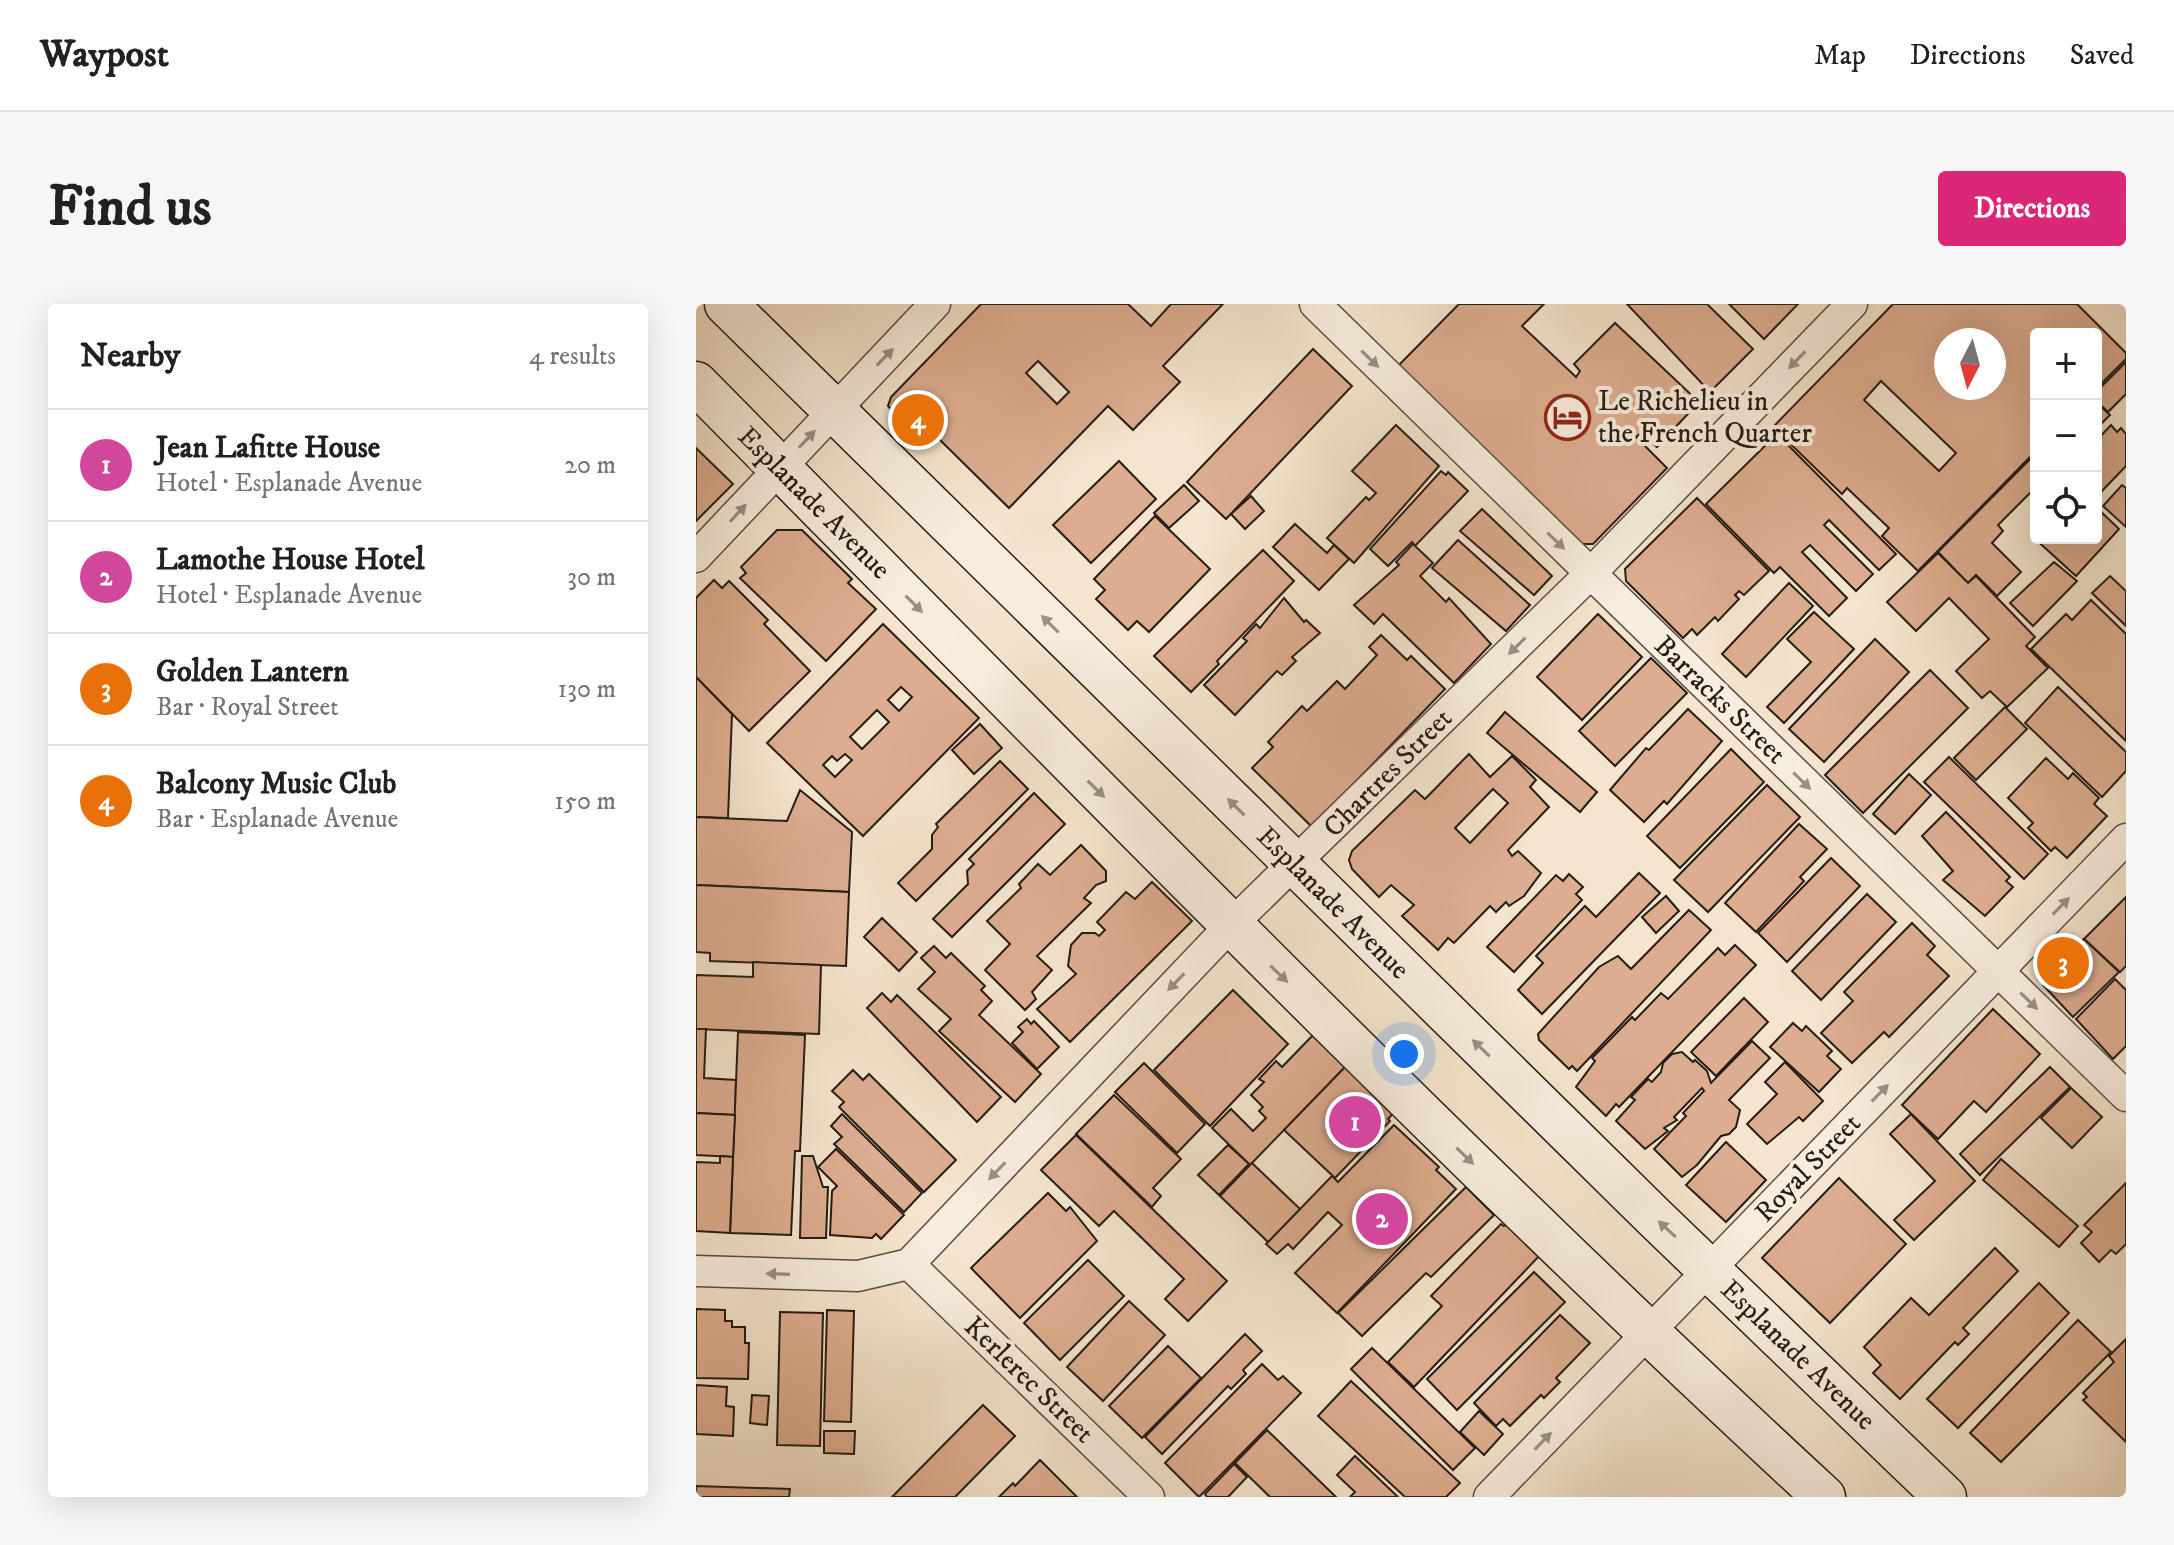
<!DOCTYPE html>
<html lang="en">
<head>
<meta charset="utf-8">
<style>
	:root { --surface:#fff; --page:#f6f6f6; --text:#202124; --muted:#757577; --line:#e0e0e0; --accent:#db2777 }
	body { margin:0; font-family:"IM FELL DW Pica",serif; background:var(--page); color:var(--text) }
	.controls { position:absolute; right:24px; top:24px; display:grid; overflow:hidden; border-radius:8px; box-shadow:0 8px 32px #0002 }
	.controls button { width:72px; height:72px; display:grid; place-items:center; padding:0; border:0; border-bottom:2px solid var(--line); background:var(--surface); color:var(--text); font:40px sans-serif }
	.compass { position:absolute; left:1238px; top:24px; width:72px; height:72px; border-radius:50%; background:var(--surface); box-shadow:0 8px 32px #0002; rotate:186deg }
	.you { position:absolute; left:708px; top:750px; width:28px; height:28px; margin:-20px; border:6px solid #fff; border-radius:50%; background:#1a73e8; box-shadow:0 0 0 12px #1a73e833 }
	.badge { display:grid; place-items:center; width:52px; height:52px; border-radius:50%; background:var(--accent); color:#fff; font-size:26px; font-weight:700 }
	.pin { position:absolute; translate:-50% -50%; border:4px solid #fff; box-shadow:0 2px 8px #0006 }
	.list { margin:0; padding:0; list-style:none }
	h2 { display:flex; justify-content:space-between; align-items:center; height:104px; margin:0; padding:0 32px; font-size:34px }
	h2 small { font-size:26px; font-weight:400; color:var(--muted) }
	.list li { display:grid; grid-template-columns:52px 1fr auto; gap:24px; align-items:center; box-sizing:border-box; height:112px; padding:0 32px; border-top:2px solid var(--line) }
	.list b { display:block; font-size:30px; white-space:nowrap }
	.list p { margin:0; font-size:26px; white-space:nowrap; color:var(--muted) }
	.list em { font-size:26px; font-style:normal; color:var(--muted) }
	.icon { flex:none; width:44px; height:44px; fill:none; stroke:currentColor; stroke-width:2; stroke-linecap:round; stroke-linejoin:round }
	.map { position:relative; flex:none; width:1430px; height:1193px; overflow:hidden; border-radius:8px }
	header { display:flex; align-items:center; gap:48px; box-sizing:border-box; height:112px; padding:0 40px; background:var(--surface); border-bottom:2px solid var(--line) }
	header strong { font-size:38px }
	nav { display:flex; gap:44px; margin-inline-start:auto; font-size:28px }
	.intro { display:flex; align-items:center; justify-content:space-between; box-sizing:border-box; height:192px; padding:0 48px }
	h1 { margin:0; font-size:56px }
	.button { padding:20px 36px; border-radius:8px; background:var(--accent); color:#fff; font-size:28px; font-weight:700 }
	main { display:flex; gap:48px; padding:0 48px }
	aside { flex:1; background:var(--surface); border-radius:8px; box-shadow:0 8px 32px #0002 }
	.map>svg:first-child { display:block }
	.building { fill:#ddad90; stroke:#251c14; stroke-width:2; fill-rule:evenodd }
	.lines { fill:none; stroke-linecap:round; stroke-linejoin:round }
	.street-casing { stroke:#594e42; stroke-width:33 }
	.secondary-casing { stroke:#251c14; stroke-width:45 }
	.street { stroke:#f8eedf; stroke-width:30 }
	.secondary { stroke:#f8eedf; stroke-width:42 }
	.oneway { fill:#999084 }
	.labels { text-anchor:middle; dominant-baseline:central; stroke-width:8; stroke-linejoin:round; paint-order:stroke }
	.poi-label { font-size:28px; fill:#251c14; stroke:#f8eedf; text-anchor:start }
	.street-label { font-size:28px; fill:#251c14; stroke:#f8eedf }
</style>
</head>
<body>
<header>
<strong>Waypost</strong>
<nav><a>Map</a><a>Directions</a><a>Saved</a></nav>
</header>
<div class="intro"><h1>Find us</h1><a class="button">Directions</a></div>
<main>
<aside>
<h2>Nearby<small>4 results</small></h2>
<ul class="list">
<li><span class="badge" style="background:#d1479c">1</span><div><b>Jean Lafitte House</b><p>Hotel · Esplanade Avenue</p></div><em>20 m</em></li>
<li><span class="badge" style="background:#d1479c">2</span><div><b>Lamothe House Hotel</b><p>Hotel · Esplanade Avenue</p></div><em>30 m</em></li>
<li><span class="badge" style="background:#e8710a">3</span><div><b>Golden Lantern</b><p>Bar · Royal Street</p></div><em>130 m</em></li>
<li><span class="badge" style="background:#e8710a">4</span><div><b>Balcony Music Club</b><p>Bar · Esplanade Avenue</p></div><em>150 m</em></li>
</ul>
</aside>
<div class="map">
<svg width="1430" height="1193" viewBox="0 0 1430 1193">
	<rect width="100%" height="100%" fill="#f5e5ce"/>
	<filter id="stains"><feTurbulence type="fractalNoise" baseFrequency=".0025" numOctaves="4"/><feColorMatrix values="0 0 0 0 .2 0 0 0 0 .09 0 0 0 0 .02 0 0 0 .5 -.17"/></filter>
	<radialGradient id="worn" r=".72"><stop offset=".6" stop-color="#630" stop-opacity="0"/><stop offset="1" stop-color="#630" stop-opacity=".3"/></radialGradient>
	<g class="building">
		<path d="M285,0H432L455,22L475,0H527L467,62L484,78L437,126L412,102L313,204L238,130L227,139L192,102L195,93ZM342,57L373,88L361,100L330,69Z"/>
		<polygon points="763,0 848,0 826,22 880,73 884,67 878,60 919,19 1003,98 961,143 945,129 940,133 971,164 897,240 883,240 702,62"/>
		<polygon points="931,0 1011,0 1057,45 1014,88"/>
		<polygon points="1033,0 1102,0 1068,35"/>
		<path d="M1197,0H1381L1430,49V55L1400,85V30H1340V147L1222,267L1186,232L1193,224L1151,184L1146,190L1077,123ZM1250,36H1298V84H1250ZM1185,77L1260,149L1243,167L1168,96Z"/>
		<polygon points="617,45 656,82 530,215 491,178"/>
		<polygon points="1430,58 1430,90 1412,108 1400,97 1400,88"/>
		<polygon points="1400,98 1414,111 1400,125"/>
		<polygon points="700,121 743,162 658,259 631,234 670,193 673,196 680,189 656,167"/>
		<polygon points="1415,121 1421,128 1425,124 1430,130 1430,162 1404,189 1400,185 1400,137"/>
		<polygon points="1081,130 1200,250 1183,266 1133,216 1128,221 1177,270 1160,287 1114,241 1106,248 1151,294 1133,312 1084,263 1078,269 1010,200"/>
		<polygon points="0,144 37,180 0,217"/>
		<polygon points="1340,149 1340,183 1302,221 1307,227 1296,239 1325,268 1301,292 1280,271 1272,279 1242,248"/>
		<polygon points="423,157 460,195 395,259 357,221"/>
		<polygon points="745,167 750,171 752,168 772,187 719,242 716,238 692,262 674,245"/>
		<polygon points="488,181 503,197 473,224 458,209"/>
		<polygon points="1426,181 1430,184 1430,223 1407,202"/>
		<polygon points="555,192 568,207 549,225 535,210"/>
		<polygon points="1001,194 1073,267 1048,291 1043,287 1039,291 1043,295 1022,317 1019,313 1001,331 996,325 987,334 930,277 929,265"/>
		<polygon points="1401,204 1423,225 1380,272 1337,233 1340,229 1340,234 1400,234"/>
		<polygon points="786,205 856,272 838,291 764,227"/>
		<polygon points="459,212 514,265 453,328 441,317 432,326 400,295 409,286 398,275"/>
		<polygon points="599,220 631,249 638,241 653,255 623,286 577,243"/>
		<polygon points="81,226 106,226 156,275 152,279 180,305 130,357 44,274 50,269 45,263"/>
		<polygon points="762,236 834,301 810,327 736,264"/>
		<polygon points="717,240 737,259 724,272 750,298 753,294 795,340 758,379 687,310 678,320 658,301 703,261 700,258"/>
		<polygon points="567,246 598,277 521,357 523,360 495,388 458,352"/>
		<polygon points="1242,249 1272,279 1280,272 1339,333 1330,342 1352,364 1311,403 1294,387 1286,394 1260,367 1293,335 1253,294 1220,327 1191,298"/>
		<polygon points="1358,258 1381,277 1337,322 1314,299"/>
		<polygon points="1414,272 1430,287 1430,322 1396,289"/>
		<polygon points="18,276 26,284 33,277 72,316 68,320 114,367 53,427 0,373 0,294"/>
		<polygon points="1093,279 1117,302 1050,373 1026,350"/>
		<polygon points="588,294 608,318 610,316 624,329 596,353 600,357 586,371 581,367 539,411 508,381 551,337 547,334 560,320 564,324"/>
		<polygon points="1395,296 1430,330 1430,437 1335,345 1370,310 1376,316"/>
		<polygon points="1118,308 1158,345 1088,419 1071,403 1115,358 1091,335"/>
		<polygon points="902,310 946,353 886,416 841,373"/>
		<path d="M187,320L283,414L167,532L71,439ZM205,383L216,393L203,407L192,396ZM181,406L193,418L166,445L154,433ZM149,450L156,456L139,473L127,461L136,452L141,457Z"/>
		<polygon points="685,331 711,356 715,352 749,385 616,523 556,464 577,443 572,438 606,402 611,407 641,377 649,385 681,351 673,343"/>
		<polygon points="1179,335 1213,368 1128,458 1093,425"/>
		<polygon points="955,354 991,389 919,462 883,427"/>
		<polygon points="1234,366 1272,404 1167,509 1129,471"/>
		<polygon points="0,373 36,410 32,514 0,513"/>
		<polygon points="1362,383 1430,448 1430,467 1406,493 1329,419"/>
		<polygon points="1309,403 1331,425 1280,476 1258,454"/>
		<polygon points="992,405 1026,437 971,500 968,497 948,518 914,486 950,444 953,446"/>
		<polygon points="809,408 901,488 884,508 791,429"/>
		<polygon points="284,420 306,444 278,470 256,446"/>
		<polygon points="1035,445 1068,478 984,564 951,532"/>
		<path d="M773,450L794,473L816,452L840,476L834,483L853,503L812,546L816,552L822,547L845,569L828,592L813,602L810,598L800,608L794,602L758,639L752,634L742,646L706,612L718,601L695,581L683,593L656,565L653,556L656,547L719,486L729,495ZM797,485L812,499L774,539L759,524Z"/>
		<polygon points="1253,453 1352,550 1328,575 1228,478"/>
		<polygon points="1350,454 1372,475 1377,469 1403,494 1398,500 1411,512 1371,554 1359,543 1355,547 1332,524 1337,519 1312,494"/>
		<polygon points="304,457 332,485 220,597 202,579 236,545 236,531 242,523 240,520"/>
		<polygon points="1213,470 1235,491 1199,530 1177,510"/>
		<polygon points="1071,481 1104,513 1012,608 978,576"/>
		<polygon points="104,486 156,528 153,588 0,581 0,513 91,517"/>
		<polygon points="338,489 369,520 256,633 237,615 272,580 271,567 278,560 273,555"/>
		<polygon points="1250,508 1314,573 1310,577 1317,583 1289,612 1247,576 1257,567 1226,532"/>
		<polygon points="1103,520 1131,545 1104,573 1108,577 1060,628 1029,599"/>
		<polygon points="385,541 410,567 410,577 400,581 388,594 395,599 341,652 356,666 336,688 340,695 329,706 289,666 314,640 291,617 325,584 323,580 342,560 354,571"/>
		<polygon points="1135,554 1164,582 1091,658 1062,629"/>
		<polygon points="943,569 964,589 846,710 822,686 847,659 840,652 889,602 900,613"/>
		<polygon points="873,570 887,583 880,590 886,596 818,668 791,643 860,571 867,577"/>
		<polygon points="456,578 496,617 374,738 341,705 380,670 372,662 375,641 386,629 399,629 403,632 409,626 401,618 430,588 439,595"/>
		<polygon points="0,581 153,588 150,662 14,657 14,649 0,648"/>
		<polygon points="1171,590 1200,618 1125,696 1096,667"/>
		<polygon points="970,592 983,607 960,629 946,613"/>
		<polygon points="1430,593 1430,662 1424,668 1388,635"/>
		<polygon points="993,606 1015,626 881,767 876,762 873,765 843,736 842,730 903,663 922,652 935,665"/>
		<polygon points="186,614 221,648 203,667 168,633"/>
		<polygon points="1216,619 1239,642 1231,651 1253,672 1193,733 1188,728 1156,759 1125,729 1157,697 1148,688"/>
		<polygon points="1388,635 1423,668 1377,713 1347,681 1347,675"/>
		<polygon points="1039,641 1060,661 923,803 920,800 910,812 880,783 899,757 896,754 936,713 939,716 965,689 972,695 1022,644 1029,651"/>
		<polygon points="238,642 250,654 255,649 289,682 285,686 296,697 283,711 345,770 319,798 243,727 255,715 222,685 239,668 225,654"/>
		<polygon points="57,658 125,661 123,730 0,725 0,671 57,673"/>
		<polygon points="1419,675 1430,686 1430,742 1417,755 1380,715"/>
		<polygon points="537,686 592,740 514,822 458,766"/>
		<polygon points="186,689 195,698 201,691 305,793 281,818 171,704"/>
		<polygon points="1048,694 1072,718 1020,772 995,748"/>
		<polygon points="1297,705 1344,750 1290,808 1278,797 1242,835 1206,801"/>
		<polygon points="331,715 335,720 338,717 363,743 341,765 316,739 327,728 322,723"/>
		<polygon points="1097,719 1106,727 1110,722 1136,747 1131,752 1145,765 1123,788 1074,743"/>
		<polygon points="0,725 10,725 8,774 40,776 39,811 0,809"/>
		<polygon points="42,728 109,731 104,847 99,847 95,931 34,929"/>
		<polygon points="619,729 652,760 554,861 516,824 535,805 557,827 570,814 563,807 567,803 555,791 568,778 563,775 580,757 586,763"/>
		<polygon points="1056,737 1074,754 1033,796 1044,806 1040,823 1033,830 1025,832 1001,861 986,873 958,845 990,812 987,809 1008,787 1006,784 978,813 981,816 968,824 972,827 949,845 920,817 939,796 935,793 952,775 956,778 965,768 967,759 976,750 986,748 997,758 999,756 1011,767 1015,779"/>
		<polygon points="1089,758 1127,797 1107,817 1103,813 1071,840 1051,820 1081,790 1069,778"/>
		<polygon points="448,759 509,820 481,849 419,788"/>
		<polygon points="652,760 700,806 692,815 694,817 639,874 588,826"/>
		<polygon points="1354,763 1374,783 1284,871 1264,850"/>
		<polygon points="157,766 167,776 173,770 260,856 228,888 143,803 148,798 136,787"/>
		<polygon points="1375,784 1406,813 1376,844 1345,814"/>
		<polygon points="418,791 485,855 457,884 465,892 456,903 380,830"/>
		<polygon points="0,809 39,811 37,853 0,851"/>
		<polygon points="146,810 226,889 208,908 138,840 146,833 135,822"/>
		<polygon points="1215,810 1279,877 1218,936 1198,916 1239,877 1194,830"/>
		<polygon points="698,821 743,863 740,866 760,885 641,1009 599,969 646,921 632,908 597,945 592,940 581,950 570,940 636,872 642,878"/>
		<polygon points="380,831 531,977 492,1017 469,995 488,975 418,907 403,922 345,866"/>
		<polygon points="1030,838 1070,876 1030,918 990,881"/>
		<polygon points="532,841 553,860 523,891 502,871"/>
		<polygon points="140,845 208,911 185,935 180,930 176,934 134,931 136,887 141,882 122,863"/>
		<polygon points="24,852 37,853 34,929 0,927 0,858 24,859"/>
		<polygon points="106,852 117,852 127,883 132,883 130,934 104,934"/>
		<polygon points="1305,855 1382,922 1363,943 1287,876"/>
		<polygon points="556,859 604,905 572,938 524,892"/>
		<polygon points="1143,874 1210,940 1134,1019 1066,954"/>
		<polygon points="1430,879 1430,940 1420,950 1415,946 1403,958 1385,939 1396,928 1388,921"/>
		<polygon points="770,883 798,911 735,973 730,969 666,1032 642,1009"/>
		<polygon points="352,889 370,907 374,903 401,937 324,1014 275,964"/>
		<polygon points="813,917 846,949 718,1083 692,1058 746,1002 735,992 805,920 808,922"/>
		<polygon points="1299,944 1322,967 1267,1024 1273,1030 1262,1041 1259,1038 1204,1095 1177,1069 1185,1061 1168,1043 1215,994 1233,1011"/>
		<polygon points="392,956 428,992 364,1056 328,1019"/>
		<polygon points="838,968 869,998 761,1106 731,1075"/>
		<polygon points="1343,979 1373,1009 1262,1124 1231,1095"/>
		<polygon points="433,997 469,1031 407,1097 371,1063"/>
		<polygon points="0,1005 29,1006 29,1017 36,1017 36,1023 49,1023 49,1039 53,1039 52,1075 0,1074"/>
		<polygon points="131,1006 158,1007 155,1118 128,1117"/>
		<polygon points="84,1008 127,1009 124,1142 81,1141"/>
		<polygon points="864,1011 894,1039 860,1074 864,1078 848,1094 845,1091 814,1122 807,1115 800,1122 778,1099"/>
		<polygon points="1382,1016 1415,1048 1305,1158 1274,1129"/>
		<polygon points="549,1030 566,1047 547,1066 550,1070 535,1085 532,1082 466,1150 449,1133"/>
		<polygon points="1430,1035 1430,1138 1387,1096 1391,1093 1387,1089 1418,1058 1413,1052"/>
		<polygon points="472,1042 505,1074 446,1134 413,1102"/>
		<polygon points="676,1044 779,1144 757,1166 655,1065"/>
		<polygon points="566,1060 582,1076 587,1072 605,1089 503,1193 469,1159"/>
		<polygon points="655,1077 764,1179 750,1193 709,1193 622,1112"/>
		<polygon points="0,1081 31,1083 30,1102 38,1103 37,1132 0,1130"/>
		<polygon points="56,1091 73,1092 71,1121 54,1119"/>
		<polygon points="287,1101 319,1132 259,1193 196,1193"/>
		<polygon points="783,1107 807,1130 788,1151 764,1128"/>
		<polygon points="571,1126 640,1193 574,1193 539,1159"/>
		<polygon points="128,1127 159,1127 158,1150 128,1149"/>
		<polygon points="659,1152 702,1193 654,1193 659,1188 641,1171"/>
		<polygon points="344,1156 381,1193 303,1193 317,1179 319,1182"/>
		<polygon points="538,1160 551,1173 532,1193 511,1193 509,1190"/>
		<polygon points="0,1182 94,1185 93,1193 0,1193"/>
	</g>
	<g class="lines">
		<defs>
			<g id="street">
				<polyline points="619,0 1430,792"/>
				<polyline points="0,253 239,0"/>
				<polyline points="213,960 453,1193"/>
				<polyline points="0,967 162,972 213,960 534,622 894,270 1156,0"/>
				<polyline points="793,1193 1430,535"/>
			</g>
			<g id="secondary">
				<polyline points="30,0 959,914 1249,1193"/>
				<path d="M0,79C371,455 739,834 1128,1193"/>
			</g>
		</defs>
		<use href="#street" class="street-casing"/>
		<use href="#secondary" class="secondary-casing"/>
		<use href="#street" class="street"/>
		<use href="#secondary" class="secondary"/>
	</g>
	<defs><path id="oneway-solid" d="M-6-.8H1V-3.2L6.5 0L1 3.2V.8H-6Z" transform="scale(2)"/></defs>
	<g class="oneway">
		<use href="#oneway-solid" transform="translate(189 53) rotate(-46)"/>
		<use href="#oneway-solid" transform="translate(674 55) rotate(44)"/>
		<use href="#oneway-solid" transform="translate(1101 56) rotate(134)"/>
		<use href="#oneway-solid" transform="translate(111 135) rotate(-47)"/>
		<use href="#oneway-solid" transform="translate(42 209) rotate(-47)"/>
		<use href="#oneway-solid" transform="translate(860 237) rotate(44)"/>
		<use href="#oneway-solid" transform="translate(218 300) rotate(45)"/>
		<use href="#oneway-solid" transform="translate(354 320) rotate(-135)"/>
		<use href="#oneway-solid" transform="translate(821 342) rotate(135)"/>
		<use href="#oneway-solid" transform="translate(1106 477) rotate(44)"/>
		<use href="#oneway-solid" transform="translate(400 485) rotate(45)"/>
		<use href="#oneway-solid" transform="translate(540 503) rotate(-135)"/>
		<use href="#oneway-solid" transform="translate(1365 602) rotate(-46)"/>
		<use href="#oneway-solid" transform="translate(583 670) rotate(44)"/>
		<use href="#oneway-solid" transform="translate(480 678) rotate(134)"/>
		<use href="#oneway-solid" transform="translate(1333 697) rotate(44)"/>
		<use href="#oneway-solid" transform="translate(785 744) rotate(-136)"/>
		<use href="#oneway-solid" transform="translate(1184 789) rotate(-46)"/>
		<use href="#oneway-solid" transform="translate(769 852) rotate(44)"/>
		<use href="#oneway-solid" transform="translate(301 867) rotate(134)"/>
		<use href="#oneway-solid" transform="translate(971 925) rotate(-137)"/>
		<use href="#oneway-solid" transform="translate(82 970) rotate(-178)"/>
		<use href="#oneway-solid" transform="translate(847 1137) rotate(-46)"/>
	</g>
	<defs>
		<symbol id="hotel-ring" viewBox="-11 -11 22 22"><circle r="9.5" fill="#f8eedf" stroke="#8f2418" stroke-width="1.5"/><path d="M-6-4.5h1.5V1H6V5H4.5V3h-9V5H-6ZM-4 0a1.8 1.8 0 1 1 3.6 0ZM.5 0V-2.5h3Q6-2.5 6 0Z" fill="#8f2418"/></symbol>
	</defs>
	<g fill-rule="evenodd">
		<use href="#hotel-ring" x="846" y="88" width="51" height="51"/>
	</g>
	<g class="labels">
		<g class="poi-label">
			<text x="902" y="97">Le Richelieu in<tspan x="902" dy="32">the French Quarter</tspan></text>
		</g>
		<g class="street-label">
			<text transform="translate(118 199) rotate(45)">Esplanade Avenue</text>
			<text transform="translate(1024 396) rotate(44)">Barracks Street</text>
			<text transform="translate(692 469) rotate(-45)">Chartres Street</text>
			<text transform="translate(637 599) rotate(45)">Esplanade Avenue</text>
			<text transform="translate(1112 864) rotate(-46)">Royal Street</text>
			<text transform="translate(1102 1051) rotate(44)">Esplanade Avenue</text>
			<text transform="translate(333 1076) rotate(44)">Kerlerec Street</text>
		</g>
	</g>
	<rect width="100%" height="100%" filter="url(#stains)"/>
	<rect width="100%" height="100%" fill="url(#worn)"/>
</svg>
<div class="controls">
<button>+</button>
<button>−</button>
<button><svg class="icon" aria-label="locate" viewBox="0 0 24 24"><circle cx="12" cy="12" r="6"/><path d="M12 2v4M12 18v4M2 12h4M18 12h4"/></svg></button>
</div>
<svg class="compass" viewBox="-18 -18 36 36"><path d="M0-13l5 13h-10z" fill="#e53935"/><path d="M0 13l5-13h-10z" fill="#757577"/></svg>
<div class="you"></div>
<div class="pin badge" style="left:659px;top:818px;background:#d1479c">1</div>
<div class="pin badge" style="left:686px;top:915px;background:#d1479c">2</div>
<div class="pin badge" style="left:1367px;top:659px;background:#e8710a">3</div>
<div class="pin badge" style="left:222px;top:116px;background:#e8710a">4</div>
</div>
</main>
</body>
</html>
